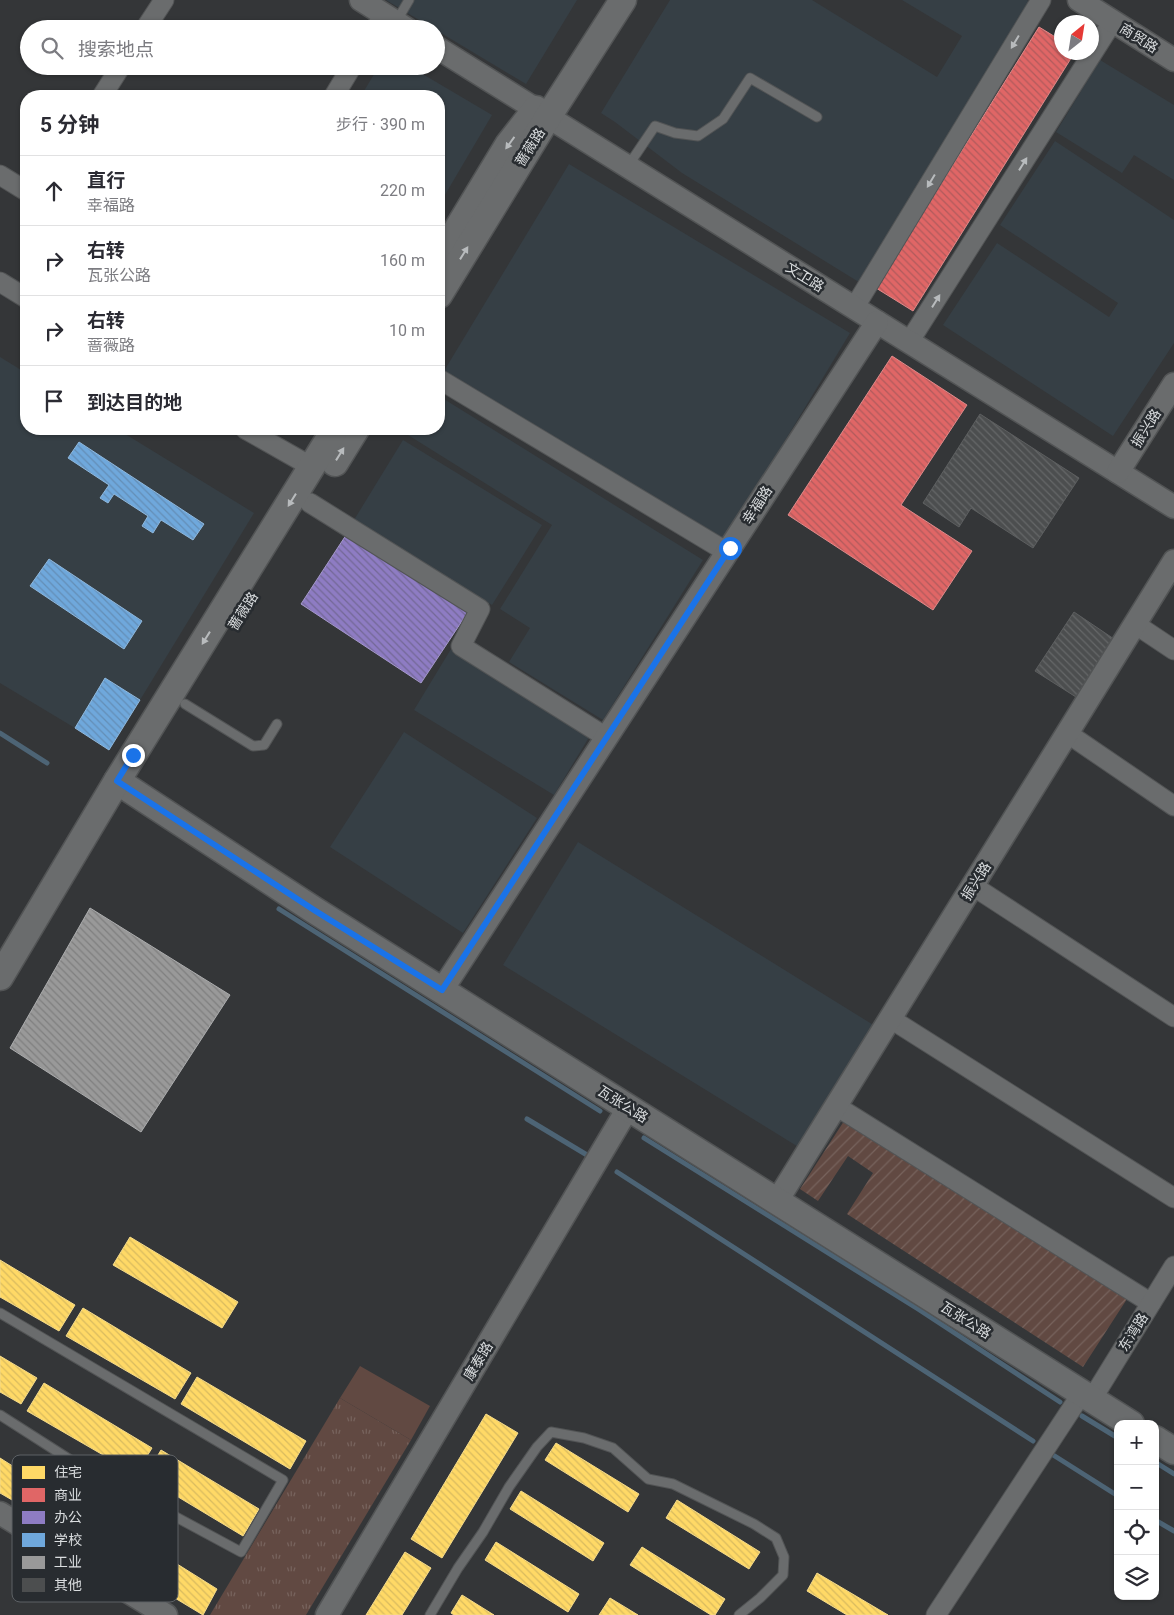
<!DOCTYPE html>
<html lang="zh">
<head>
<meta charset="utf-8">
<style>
	:root { --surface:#fff; --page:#f7f7f7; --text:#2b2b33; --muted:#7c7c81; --line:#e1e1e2 }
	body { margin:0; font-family:Roboto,"Noto Sans SC",sans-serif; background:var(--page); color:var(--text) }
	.controls { position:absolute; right:15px; bottom:15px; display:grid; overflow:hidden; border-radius:10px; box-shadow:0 1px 4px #0004 }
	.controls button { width:45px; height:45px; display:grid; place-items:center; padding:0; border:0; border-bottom:1px solid var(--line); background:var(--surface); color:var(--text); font:25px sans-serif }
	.compass { position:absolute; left:1054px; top:15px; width:45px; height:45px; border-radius:50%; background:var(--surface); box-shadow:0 1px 4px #0004; rotate:30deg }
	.stop { position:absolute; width:15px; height:15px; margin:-11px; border:4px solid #1a73e8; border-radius:50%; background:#fff }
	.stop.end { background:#1a73e8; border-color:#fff; box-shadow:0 1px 5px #0008 }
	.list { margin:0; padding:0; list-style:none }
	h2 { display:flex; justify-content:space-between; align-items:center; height:65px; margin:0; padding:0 20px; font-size:21px }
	h2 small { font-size:16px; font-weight:400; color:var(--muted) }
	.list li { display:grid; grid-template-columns:32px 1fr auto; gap:15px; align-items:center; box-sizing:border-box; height:70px; padding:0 20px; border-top:1px solid var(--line) }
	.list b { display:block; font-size:19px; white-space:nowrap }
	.list p { margin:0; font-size:16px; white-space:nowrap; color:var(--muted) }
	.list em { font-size:16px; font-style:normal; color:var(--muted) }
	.icon { flex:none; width:28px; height:28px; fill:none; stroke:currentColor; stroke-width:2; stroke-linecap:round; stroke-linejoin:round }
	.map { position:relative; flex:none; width:1174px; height:1615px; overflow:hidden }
	.search { position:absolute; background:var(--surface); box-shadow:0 1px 4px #0004; left:20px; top:20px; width:425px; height:55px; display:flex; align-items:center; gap:12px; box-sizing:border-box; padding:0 18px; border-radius:28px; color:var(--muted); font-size:19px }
	.panel { position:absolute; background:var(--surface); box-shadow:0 1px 4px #0004; left:20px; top:90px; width:425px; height:345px; border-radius:20px }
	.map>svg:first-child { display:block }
	.built { fill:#363f45 }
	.park { fill:url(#park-tufts) }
	.garden { fill:url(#garden-furrows) }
	.pitch { fill:#614942 }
	.homes { fill:url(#homes-back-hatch); stroke:#f4da8a }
	.shops { fill:url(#shops-back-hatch); stroke:#de8a8a }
	.offices { fill:url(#offices-back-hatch); stroke:#a599cb }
	.schools { fill:url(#schools-back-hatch); stroke:#8fb8dd }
	.industry { fill:url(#industry-back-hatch); stroke:#acadae }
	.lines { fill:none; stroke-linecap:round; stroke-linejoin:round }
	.stream { stroke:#4d6475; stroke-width:5 }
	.building { fill:url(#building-back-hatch); stroke:#5d5f60 }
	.service-casing { stroke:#525455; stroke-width:11 }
	.minor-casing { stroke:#525455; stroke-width:21 }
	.tertiary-casing { stroke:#525455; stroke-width:25 }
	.secondary-casing { stroke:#525455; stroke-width:29 }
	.service { stroke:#6a6c6d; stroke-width:9 }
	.minor { stroke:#6a6c6d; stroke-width:19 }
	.tertiary { stroke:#6a6c6d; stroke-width:22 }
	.secondary { stroke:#6a6c6d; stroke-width:26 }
	.oneway { fill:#b8bbbd }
	.route { stroke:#1a73e8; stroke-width:6 }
	.labels { text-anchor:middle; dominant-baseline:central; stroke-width:5; stroke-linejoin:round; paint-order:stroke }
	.street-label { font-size:14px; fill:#dadddf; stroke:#282c30 }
	.key { fill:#282c30; stroke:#5d6165; stroke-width:1 }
	.key-label { font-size:14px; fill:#dadddf }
</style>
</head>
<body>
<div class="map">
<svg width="1174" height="1615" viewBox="0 0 1174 1615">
	<defs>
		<pattern id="park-tufts" width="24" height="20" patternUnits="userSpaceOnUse" patternTransform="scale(1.25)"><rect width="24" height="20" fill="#614942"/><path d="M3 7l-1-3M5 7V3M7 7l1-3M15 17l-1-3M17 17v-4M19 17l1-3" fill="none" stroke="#77635d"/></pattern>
		<pattern id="garden-furrows" width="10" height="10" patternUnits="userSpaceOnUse" patternTransform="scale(1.25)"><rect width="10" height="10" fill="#614942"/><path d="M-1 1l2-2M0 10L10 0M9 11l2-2" fill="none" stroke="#77635d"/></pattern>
		<pattern id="homes-back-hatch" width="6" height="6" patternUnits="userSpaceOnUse" patternTransform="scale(1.25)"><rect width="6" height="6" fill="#ffd966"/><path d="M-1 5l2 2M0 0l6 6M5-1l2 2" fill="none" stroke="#d9bb5f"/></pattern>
		<pattern id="shops-back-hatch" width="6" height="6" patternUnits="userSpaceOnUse" patternTransform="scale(1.25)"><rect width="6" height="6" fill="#e06666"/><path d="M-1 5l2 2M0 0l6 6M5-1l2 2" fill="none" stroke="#b05b5c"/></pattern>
		<pattern id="offices-back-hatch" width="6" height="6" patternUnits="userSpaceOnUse" patternTransform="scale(1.25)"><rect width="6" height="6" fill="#8e7cc3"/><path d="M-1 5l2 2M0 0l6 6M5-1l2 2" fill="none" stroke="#736896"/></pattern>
		<pattern id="schools-back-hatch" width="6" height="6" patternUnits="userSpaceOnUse" patternTransform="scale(1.25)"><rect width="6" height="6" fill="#6fa8dc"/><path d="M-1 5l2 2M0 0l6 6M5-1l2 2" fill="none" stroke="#648eb6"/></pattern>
		<pattern id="industry-back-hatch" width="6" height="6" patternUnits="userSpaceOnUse" patternTransform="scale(1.25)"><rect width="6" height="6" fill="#999"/><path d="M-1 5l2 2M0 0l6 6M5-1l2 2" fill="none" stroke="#7f7f7f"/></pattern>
		<pattern id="building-back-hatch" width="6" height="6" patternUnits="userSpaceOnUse" patternTransform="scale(1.25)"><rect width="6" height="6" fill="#4c4e4f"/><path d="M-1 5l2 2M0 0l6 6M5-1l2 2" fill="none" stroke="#656768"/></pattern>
	</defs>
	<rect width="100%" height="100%" fill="#343638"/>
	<g class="built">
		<polygon points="386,0 577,0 526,84 436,30 436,29 434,29"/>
		<polygon points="670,0 812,0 937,77 962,36 902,0 1027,0 1033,4 862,284 682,173 615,122 601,113"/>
		<polygon points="1100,60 1174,105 1174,180 1134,155 1122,173 1056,132"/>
		<polygon points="379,66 409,66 492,115 439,205 439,96 361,96"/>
		<polygon points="1055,141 1174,220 1174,343 1113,436 943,325 997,243 1109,317 1118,303 1000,225"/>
		<polygon points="569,164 850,333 725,540 444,371"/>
		<polygon points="0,357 26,373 26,429 117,429 254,513 140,700 105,679 75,728 0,683"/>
		<polygon points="439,396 703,560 603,720 509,662 530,628 500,609 552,525 400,430 401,429 439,429"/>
		<polygon points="403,440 542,525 492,605 354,520"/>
		<polygon points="451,649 591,734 554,795 414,710"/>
		<polygon points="404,732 537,818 463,933 330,847"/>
		<polygon points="578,842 875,1026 800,1148 503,965"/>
	</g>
	<polygon class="park" points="340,1398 411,1440 306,1615 210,1615"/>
	<polygon class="garden" points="846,1118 1127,1299 1083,1367 847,1214 873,1173 848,1156 818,1201 800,1189"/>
	<polygon class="pitch" points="360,1366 430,1406 411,1440 340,1398"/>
	<g class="homes">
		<polygon points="130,1237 238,1302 222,1328 113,1265"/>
		<polygon points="0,1260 75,1305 59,1331 0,1297"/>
		<polygon points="83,1308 191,1373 175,1399 66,1336"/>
		<polygon points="0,1356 37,1378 21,1404 0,1392"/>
		<polygon points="197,1377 306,1441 290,1469 181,1404"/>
		<polygon points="44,1383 152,1448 136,1474 27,1411"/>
		<polygon points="486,1414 518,1433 442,1558 411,1539"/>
		<polygon points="556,1443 639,1494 628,1512 545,1460"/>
		<polygon points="161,1450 259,1509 243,1536 145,1477"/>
		<polygon points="0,1458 33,1479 19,1504 0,1493"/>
		<polygon points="521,1491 604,1543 593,1561 510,1509"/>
		<polygon points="75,1500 217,1589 203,1615 59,1528"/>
		<polygon points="677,1500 760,1552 749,1569 666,1518"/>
		<polygon points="496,1542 579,1594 568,1612 485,1560"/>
		<polygon points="642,1547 725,1599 715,1615 711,1615 630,1565"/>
		<polygon points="405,1552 431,1568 402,1615 366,1615"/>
		<polygon points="817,1573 888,1615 847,1615 807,1591"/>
		<polygon points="462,1595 494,1615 454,1615 451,1613"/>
		<polygon points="610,1598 638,1615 599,1615"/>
	</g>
	<g class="shops">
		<polygon points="1039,27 1062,41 1062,52 1075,52 913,311 876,288"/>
		<polygon points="892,356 967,405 901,505 972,551 933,610 788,515"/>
	</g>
	<polygon class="offices" points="350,529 470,609 421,683 301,604"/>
	<g class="schools">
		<polygon points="79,442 204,524 193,540 161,520 153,533 142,526 148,516 114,494 108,503 100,498 109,485 68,458"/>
		<polygon points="49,559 142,621 124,649 30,586"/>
		<polygon points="105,678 140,700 109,750 75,728"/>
	</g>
	<polygon class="industry" points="90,908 230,995 141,1132 10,1048"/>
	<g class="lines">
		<g class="stream">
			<polyline points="0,733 47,763"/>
			<polyline points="279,909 600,1111"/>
			<polyline points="527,1119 587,1155"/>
			<polyline points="644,1138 918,1309 1060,1402"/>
			<polyline points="617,1172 1033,1441"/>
			<polyline points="1082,1416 1118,1438"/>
			<polyline points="1050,1453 1118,1496"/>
			<polyline points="1155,1462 1174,1474"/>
			<polyline points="1155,1520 1174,1531"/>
		</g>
	</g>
	<g class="building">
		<polygon points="980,414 1079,478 1033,548 971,508 959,527 923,503"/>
		<polygon points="1074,612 1114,639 1076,697 1035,671"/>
	</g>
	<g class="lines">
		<defs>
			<g id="service">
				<polyline points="396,22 409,0"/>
				<polyline points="628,166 655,126 675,133 698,136 723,119 750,78 817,117"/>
				<polyline points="185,704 253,746 264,745 277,724"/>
				<polyline points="0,1313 283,1480 241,1552 72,1461 0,1415"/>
				<polyline points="28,1530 72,1461"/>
				<polyline points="430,1615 458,1568 483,1532 509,1487 537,1447 551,1432 584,1438 613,1448 648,1479 673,1484 754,1524 776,1538 784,1557 783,1575 760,1598 739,1615"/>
			</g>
			<g id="minor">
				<polyline points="145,29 164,0"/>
				<polyline points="375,29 384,15"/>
				<polyline points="102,96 121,66"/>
				<polyline points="334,96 352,66"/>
				<polyline points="0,175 26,191"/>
				<polyline points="0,282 26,298"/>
				<polyline points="854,308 1041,0"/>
				<polyline points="909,342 1113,21"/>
				<polyline points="439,379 727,552"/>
				<polyline points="245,429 312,467"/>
				<polyline points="310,503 480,609 461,646 606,737"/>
				<polyline points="1135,624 1174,650"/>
				<polyline points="1067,733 1174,806"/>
				<polyline points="973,886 1174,1017"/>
				<polyline points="891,1019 1174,1198"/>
				<polyline points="836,1106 1151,1303"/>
				<polyline points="1092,1399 1174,1266"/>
				<polyline points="936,1615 1082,1393"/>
			</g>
			<g id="tertiary">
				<polyline points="361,0 407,29"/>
				<polyline points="1079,0 1174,60"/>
				<polyline points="436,47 1174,507"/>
				<polyline points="1118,472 1174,384"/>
				<polyline points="442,990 877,322"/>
				<polyline points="777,1201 1174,561"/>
				<polyline points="0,1513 166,1615"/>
				<polyline points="327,1615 628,1108"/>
			</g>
			<g id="secondary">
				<polyline points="439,259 508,145 536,109"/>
				<polyline points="439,295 548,117 623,0"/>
				<polyline points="335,463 356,429"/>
				<polyline points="117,781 314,910 1131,1424"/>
				<polyline points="0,977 117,781 335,429"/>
				<polyline points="1155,1439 1174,1451"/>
			</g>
		</defs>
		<use href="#service" class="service-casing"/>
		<use href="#minor" class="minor-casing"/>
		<use href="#tertiary" class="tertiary-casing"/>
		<use href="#secondary" class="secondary-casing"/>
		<use href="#service" class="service"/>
		<use href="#minor" class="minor"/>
		<use href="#tertiary" class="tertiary"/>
		<use href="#secondary" class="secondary"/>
	</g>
	<defs><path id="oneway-solid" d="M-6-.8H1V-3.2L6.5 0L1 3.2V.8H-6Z" transform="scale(1.25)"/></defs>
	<g class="oneway">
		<use href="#oneway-solid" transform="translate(1015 42) rotate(121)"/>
		<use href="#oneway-solid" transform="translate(510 143) rotate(126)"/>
		<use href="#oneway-solid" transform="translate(1023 164) rotate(-58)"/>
		<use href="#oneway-solid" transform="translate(931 181) rotate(121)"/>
		<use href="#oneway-solid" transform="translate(464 253) rotate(-58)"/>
		<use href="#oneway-solid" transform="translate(936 301) rotate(-58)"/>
		<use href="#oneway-solid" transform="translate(340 454) rotate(-58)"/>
		<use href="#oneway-solid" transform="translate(292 500) rotate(122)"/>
		<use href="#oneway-solid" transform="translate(206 638) rotate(122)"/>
	</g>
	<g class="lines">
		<polyline class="route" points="133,755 117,781 314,910 442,990 730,548"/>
	</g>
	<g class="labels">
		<g class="street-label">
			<text transform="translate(1139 38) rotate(32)">商贸路</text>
			<text transform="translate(530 147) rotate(-58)">蔷薇路</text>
			<text transform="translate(805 277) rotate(32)">文卫路</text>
			<text transform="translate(1146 428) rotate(-58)">振兴路</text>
			<text transform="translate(757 505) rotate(-57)">幸福路</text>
			<text transform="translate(243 611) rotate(-58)">蔷薇路</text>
			<text transform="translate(976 881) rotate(-58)">振兴路</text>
			<text transform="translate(623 1104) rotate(32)">瓦张公路</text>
			<text transform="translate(966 1320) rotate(32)">瓦张公路</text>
			<text transform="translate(1133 1332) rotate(-58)">东湾路</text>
			<text transform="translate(478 1361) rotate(-59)">康泰路</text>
		</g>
	</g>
	<rect x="12" y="1455" width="166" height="147" rx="8" class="key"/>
	<rect x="22" y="1466" width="23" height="13" fill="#ffd966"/>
	<rect x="22" y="1488" width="23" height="14" fill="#e06666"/>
	<rect x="22" y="1511" width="23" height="13" fill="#8e7cc3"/>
	<rect x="22" y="1533" width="23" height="14" fill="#6fa8dc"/>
	<rect x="22" y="1556" width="23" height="13" fill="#999"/>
	<rect x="22" y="1578" width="23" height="14" fill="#4c4e4f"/>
	<g class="key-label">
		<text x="54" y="1477">住宅</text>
		<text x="54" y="1500">商业</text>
		<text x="54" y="1522">办公</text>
		<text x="54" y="1545">学校</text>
		<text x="54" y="1567">工业</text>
		<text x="54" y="1590">其他</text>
	</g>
</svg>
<div class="controls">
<button>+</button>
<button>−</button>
<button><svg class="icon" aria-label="locate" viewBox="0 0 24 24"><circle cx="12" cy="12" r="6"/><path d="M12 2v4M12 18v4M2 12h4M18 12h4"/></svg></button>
<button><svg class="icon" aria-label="layers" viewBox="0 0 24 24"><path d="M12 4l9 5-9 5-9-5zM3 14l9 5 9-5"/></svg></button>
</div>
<svg class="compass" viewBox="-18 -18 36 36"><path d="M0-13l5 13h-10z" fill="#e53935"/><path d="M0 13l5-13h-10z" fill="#7c7c81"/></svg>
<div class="stop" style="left:730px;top:548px"></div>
<div class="stop end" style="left:133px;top:755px"></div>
<div class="search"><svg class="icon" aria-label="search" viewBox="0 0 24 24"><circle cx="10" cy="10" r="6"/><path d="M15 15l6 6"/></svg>搜索地点</div>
<section class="panel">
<h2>5 分钟<small>步行 · 390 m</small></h2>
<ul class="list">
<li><svg class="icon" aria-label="ahead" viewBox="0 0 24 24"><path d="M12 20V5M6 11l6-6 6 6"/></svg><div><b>直行</b><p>幸福路</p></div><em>220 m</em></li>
<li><svg class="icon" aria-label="right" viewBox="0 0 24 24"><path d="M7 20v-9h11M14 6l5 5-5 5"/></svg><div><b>右转</b><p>瓦张公路</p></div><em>160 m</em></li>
<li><svg class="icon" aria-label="right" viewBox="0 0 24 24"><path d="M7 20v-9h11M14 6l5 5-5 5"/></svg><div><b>右转</b><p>蔷薇路</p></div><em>10 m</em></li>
<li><svg class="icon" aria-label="arrive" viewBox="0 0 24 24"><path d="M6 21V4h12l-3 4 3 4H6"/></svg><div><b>到达目的地</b></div></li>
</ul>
</section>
</div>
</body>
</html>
